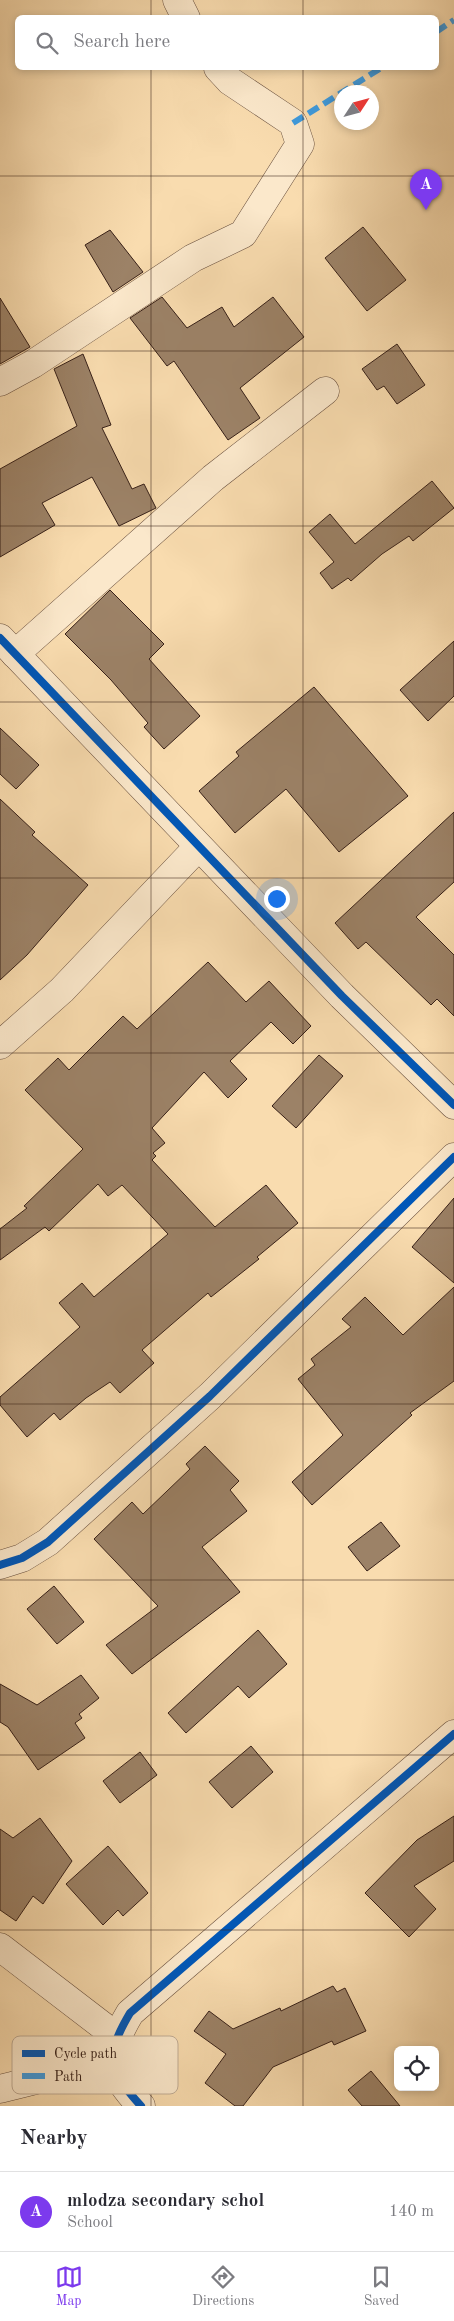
<!DOCTYPE html>
<html lang="en">
<head>
<meta charset="utf-8">
<style>
	:root { --surface:#fff; --page:#f2f2f3; --text:#2b2b33; --muted:#7c7c81; --line:#e1e1e2; --accent:#7c3aed }
	body { margin:0; font-family:"Old Standard TT",serif; background:var(--page); color:var(--text) }
	.controls { position:absolute; right:15px; bottom:15px; display:grid; overflow:hidden; border-radius:8px; box-shadow:0 2px 8px #0003 }
	.controls button { width:45px; height:45px; display:grid; place-items:center; padding:0; border:0; border-bottom:1px solid var(--line); background:var(--surface); color:var(--text); font:25px sans-serif }
	.compass { position:absolute; left:334px; top:85px; width:45px; height:45px; border-radius:50%; background:var(--surface); box-shadow:0 2px 8px #0003; rotate:54deg }
	.you { position:absolute; left:276px; top:898px; width:18px; height:18px; margin:-12px; border:4px solid #fff; border-radius:50%; background:#1a73e8; box-shadow:0 0 0 8px #1a73e833 }
	.badge { display:grid; place-items:center; width:32px; height:32px; border-radius:50%; background:var(--accent); color:#fff; font-size:16px; font-weight:700 }
	.pin { position:absolute; translate:-50% -41px; filter:drop-shadow(0 1px 2px #0008) }
	.pin::after { content:''; position:absolute; top:26px; width:18px; height:15px; background:inherit; clip-path:polygon(0 0,100% 0,50% 100%) }
	.list { margin:0; padding:0; list-style:none }
	h2 { display:flex; justify-content:space-between; align-items:center; height:65px; margin:0; padding:0 20px; font-size:21px }
	h2 small { font-size:16px; font-weight:400; color:var(--muted) }
	.list li { display:grid; grid-template-columns:32px 1fr auto; gap:15px; align-items:center; box-sizing:border-box; height:80px; padding:0 20px; border-top:1px solid var(--line) }
	.list b { display:block; font-size:19px; white-space:nowrap }
	.list p { margin:0; font-size:16px; white-space:nowrap; color:var(--muted) }
	.list em { font-size:16px; font-style:normal; color:var(--muted) }
	.icon { flex:none; width:28px; height:28px; fill:none; stroke:currentColor; stroke-width:2; stroke-linecap:round; stroke-linejoin:round }
	.map { position:relative; flex:none; width:454px; height:2106px; overflow:hidden }
	.search { position:absolute; background:var(--surface); box-shadow:0 2px 8px #0003; left:15px; right:15px; top:15px; height:55px; display:flex; align-items:center; gap:12px; box-sizing:border-box; padding:0 18px; border-radius:8px; color:var(--muted); font-size:19px }
	.sheet { height:145px; background:var(--surface) }
	nav { display:flex; justify-content:space-around; align-items:center; box-sizing:border-box; height:70px; border-top:1px solid var(--line); background:var(--surface); font-size:14px; color:var(--muted) }
	nav a { display:grid; justify-items:center; gap:2px }
	nav .on { color:var(--accent) }
	.map>svg:first-child { display:block }
	.building { fill:#9c8267; stroke:#372018 }
	.lines { fill:none; stroke-linecap:round; stroke-linejoin:round }
	.minor-casing { stroke:#684f3e; stroke-width:29 }
	.minor { stroke:#fbe8cb; stroke-width:28 }
	.quiet { stroke:#3e9bdf; stroke-width:6; stroke-dasharray:12 6; stroke-linecap:butt }
	.cycleway-casing { stroke:#fbe8cb; stroke-width:11 }
	.cycleway { stroke:#0057b8; stroke-width:8 }
	.grid { fill:none; stroke:#372018; stroke-width:1; stroke-opacity:0.55 }
	.key { fill:#fbe8cb; stroke:#c0ac95; stroke-width:1 }
	.key-label { font-size:14px; fill:#372018 }
</style>
</head>
<body>
<div class="map">
<svg width="454" height="2106" viewBox="0 0 454 2106">
	<rect width="100%" height="100%" fill="#f9dcaf"/>
	<filter id="stains"><feTurbulence type="fractalNoise" baseFrequency=".004" numOctaves="4"/><feColorMatrix values="0 0 0 0 .2 0 0 0 0 .09 0 0 0 0 .02 0 0 0 .5 -.17"/></filter>
	<radialGradient id="worn" r=".72"><stop offset=".6" stop-color="#630" stop-opacity="0"/><stop offset="1" stop-color="#630" stop-opacity=".3"/></radialGradient>
	<g class="building">
		<polygon points="363,227 406,280 367,311 325,258"/>
		<polygon points="110,230 143,272 113,292 85,245"/>
		<polygon points="162,297 187,328 222,307 234,327 273,297 304,337 240,388 260,418 228,440 174,361 167,366 130,318"/>
		<polygon points="0,298 30,347 0,364"/>
		<polygon points="397,344 425,385 397,404 384,386 377,390 362,369"/>
		<polygon points="83,354 111,425 102,428 132,489 144,484 156,508 119,526 92,477 42,503 55,525 0,557 0,469 77,426 54,369"/>
		<polygon points="432,481 454,508 413,541 409,536 382,554 351,581 348,578 332,589 320,573 334,562 309,532 330,514 355,544"/>
		<polygon points="110,590 164,644 149,659 200,716 164,749 144,727 148,723 111,680 65,634"/>
		<polygon points="454,641 454,696 428,721 400,690"/>
		<polygon points="314,687 408,796 339,852 286,789 235,833 199,791 239,756 236,752"/>
		<polygon points="0,728 39,765 16,789 0,774"/>
		<polygon points="0,799 35,832 32,835 88,885 27,955 0,980"/>
		<polygon points="454,812 454,882 416,917 454,955 454,1016 437,999 431,1005 366,942 358,949 335,923"/>
		<polygon points="208,962 246,1002 269,981 311,1026 293,1044 271,1022 230,1061 247,1079 228,1098 204,1072 152,1128 165,1143 153,1153 156,1156 152,1160 215,1227 266,1185 298,1223 257,1257 259,1259 211,1297 208,1293 142,1350 154,1363 120,1393 110,1382 86,1398 60,1420 54,1413 27,1437 0,1405 0,1397 80,1327 59,1303 82,1283 94,1297 168,1234 122,1185 108,1196 98,1184 49,1231 45,1227 0,1260 0,1229 27,1208 24,1206 83,1149 25,1090 58,1058 69,1070 123,1016 137,1029"/>
		<polygon points="319,1055 343,1076 296,1128 272,1106"/>
		<polygon points="454,1198 454,1283 412,1247"/>
		<polygon points="454,1287 454,1381 410,1413 412,1415 312,1505 292,1482 343,1435 298,1379 315,1365 311,1359 351,1327 342,1319 365,1297 403,1335"/>
		<polygon points="205,1446 239,1481 230,1490 247,1511 202,1547 240,1592 132,1674 106,1645 158,1606 94,1539 132,1502 143,1514 190,1469 186,1464"/>
		<polygon points="381,1522 400,1546 367,1571 348,1547"/>
		<polygon points="54,1586 84,1622 57,1644 27,1609"/>
		<polygon points="258,1630 287,1664 249,1698 238,1686 186,1733 168,1713"/>
		<polygon points="81,1675 99,1698 79,1714 82,1718 75,1723 85,1738 38,1770 8,1727 0,1722 0,1684 37,1705"/>
		<polygon points="251,1746 273,1772 232,1808 209,1782"/>
		<polygon points="140,1752 157,1775 120,1803 103,1781"/>
		<polygon points="454,1816 454,1861 414,1886 436,1909 409,1937 365,1893 417,1840"/>
		<polygon points="40,1818 72,1861 43,1904 33,1896 16,1921 0,1910 0,1829 13,1838"/>
		<polygon points="108,1846 148,1893 123,1916 118,1910 103,1925 66,1884"/>
		<polygon points="333,1986 337,1992 345,1988 366,2031 334,2045 332,2041 273,2067 243,2106 235,2106 205,2083 226,2054 194,2031 209,2011 233,2029 280,2008 281,2011"/>
		<polygon points="371,2071 400,2106 362,2106 348,2090"/>
	</g>
	<g class="lines">
		<defs>
			<g id="minor">
				<polyline points="177,0 186,18"/>
				<polyline points="0,382 33,364 193,258 243,234 300,144 293,123 230,81 218,68"/>
				<polyline points="0,638 342,996 454,1105"/>
				<polyline points="15,654 213,478 325,391"/>
				<polyline points="0,1045 62,990 198,847"/>
				<polyline points="0,1565 22,1558 48,1542 210,1396 454,1157"/>
				<polyline points="0,1947 116,2036"/>
				<polyline points="0,2089 113,2061"/>
				<path d="M141,2106C108,2070 105,2055 130,2013L454,1734"/>
			</g>
		</defs>
		<use href="#minor" class="minor-casing"/>
		<use href="#minor" class="minor"/>
		<g class="quiet">
			<polyline points="436,32 454,20"/>
			<polyline points="293,123 381,68"/>
		</g>
		<defs>
			<g id="cycleway">
				<polyline points="0,638 342,996 454,1105"/>
				<polyline points="0,1565 22,1558 48,1542 210,1396 454,1157"/>
				<path d="M141,2106C108,2070 105,2055 130,2013L454,1734"/>
			</g>
		</defs>
		<use href="#cycleway" class="cycleway-casing"/>
		<use href="#cycleway" class="cycleway"/>
	</g>
	<path class="grid" d="M151,0V18M303,0V18M151,68V2106M303,68V2106M0,176H454M0,351H454M0,526H454M0,702H454M0,878H454M0,1053H454M0,1228H454M0,1404H454M0,1580H454M0,1755H454M0,1930H454"/>
	<rect x="12" y="2036" width="166" height="58" rx="8" class="key"/>
	<rect x="22" y="2050" width="23" height="7" fill="#0057b8"/>
	<rect x="22" y="2073" width="23" height="6" fill="#3e9bdf"/>
	<g class="key-label">
		<text x="54" y="2058">Cycle path</text>
		<text x="54" y="2081">Path</text>
	</g>
	<rect width="100%" height="100%" filter="url(#stains)"/>
	<rect width="100%" height="100%" fill="url(#worn)"/>
</svg>
<div class="controls">
<button><svg class="icon" aria-label="locate" viewBox="0 0 24 24"><circle cx="12" cy="12" r="6"/><path d="M12 2v4M12 18v4M2 12h4M18 12h4"/></svg></button>
</div>
<svg class="compass" viewBox="-18 -18 36 36"><path d="M0-13l5 13h-10z" fill="#e53935"/><path d="M0 13l5-13h-10z" fill="#7c7c81"/></svg>
<div class="you"></div>
<div class="pin badge" style="left:426px;top:210px">A</div>
<div class="search"><svg class="icon" aria-label="search" viewBox="0 0 24 24"><circle cx="10" cy="10" r="6"/><path d="M15 15l6 6"/></svg>Search here</div>
</div>
<section class="sheet">
<h2>Nearby<small></small></h2>
<ul class="list">
<li><span class="badge">A</span><div><b>mlodza secondary schol</b><p>School</p></div><em>140 m</em></li>
</ul>
</section>
<nav>
<a class="on"><svg class="icon" aria-label="map" viewBox="0 0 24 24"><path d="M3 6l6-2 6 2 6-2v14l-6 2-6-2-6 2zM9 4v14M15 6v14"/></svg>Map</a>
<a><svg class="icon" aria-label="directions" viewBox="0 0 24 24"><path d="M12 3l9 9-9 9-9-9zM9 14v-3h6M13 9l2 2-2 2"/></svg>Directions</a>
<a><svg class="icon" aria-label="saved" viewBox="0 0 24 24"><path d="M7 4h10v16l-5-4-5 4z"/></svg>Saved</a>
</nav>
</body>
</html>
